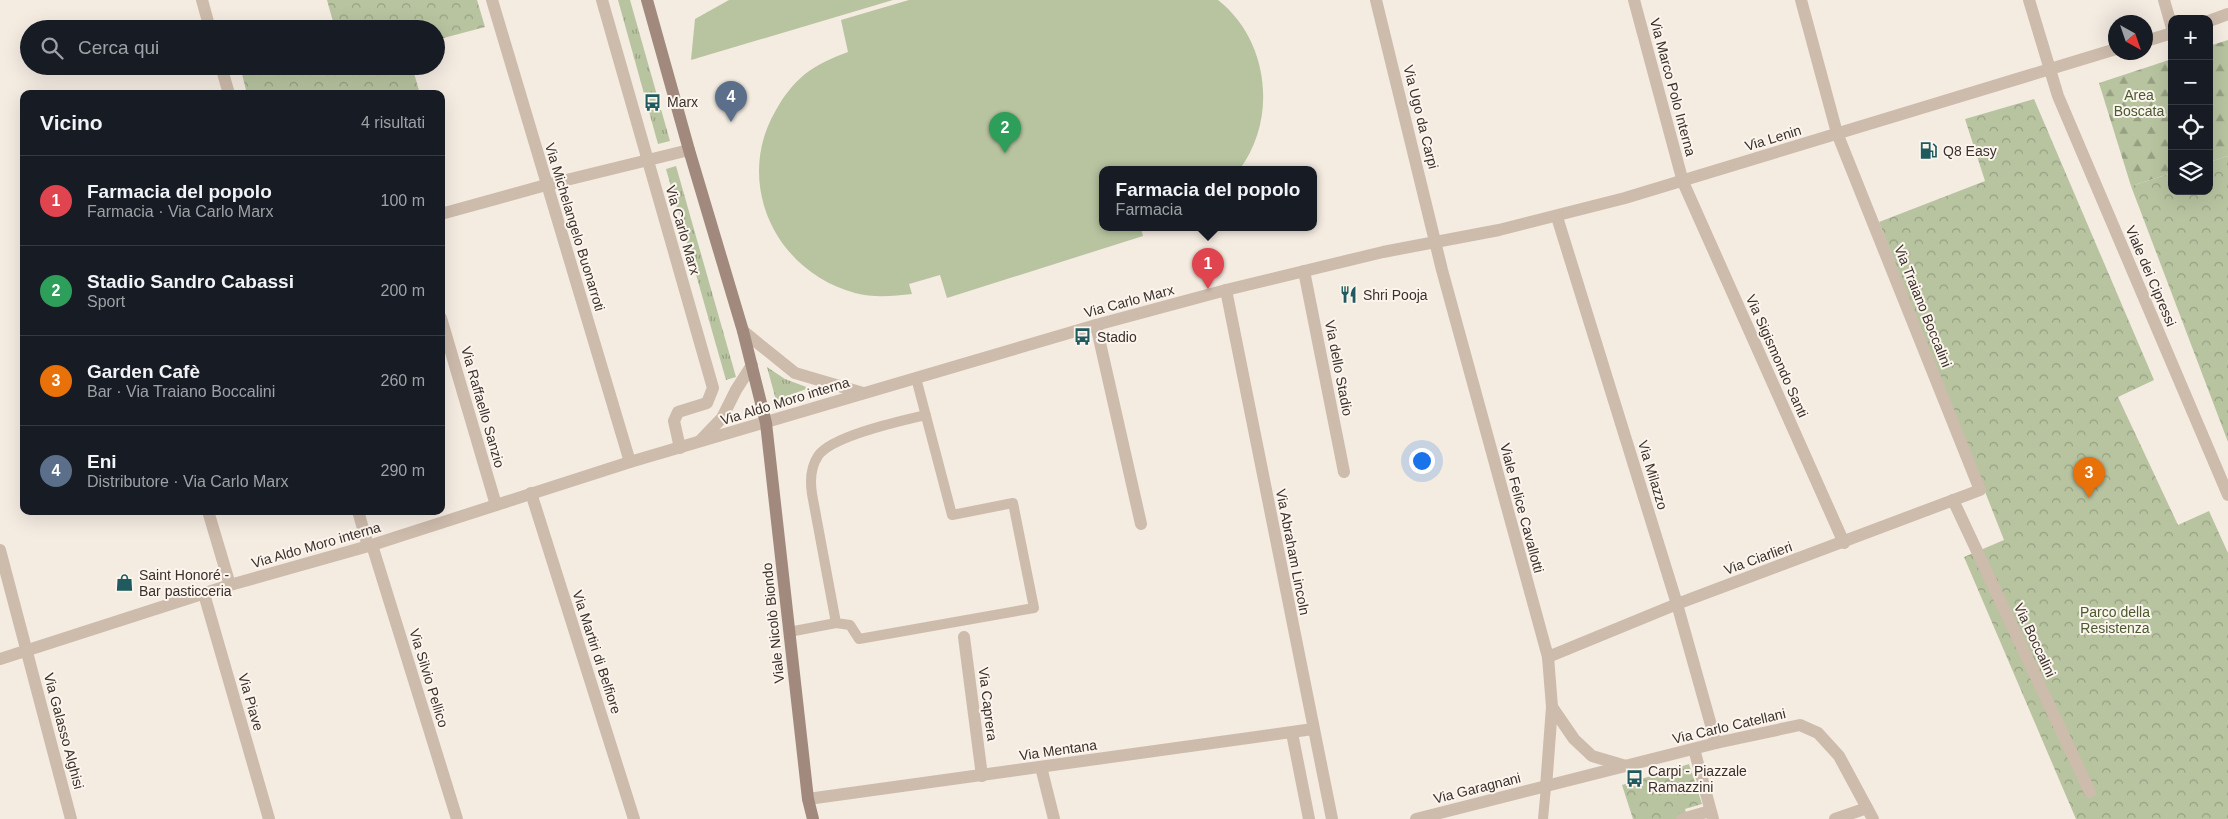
<!DOCTYPE html>
<html lang="it">
<head>
<meta charset="utf-8">
<style>
	:root { --surface:#171b24; --page:#20242c; --text:#f1f3f6; --muted:#9ea1a6; --line:#363941; --accent:#7c3aed }
	body { margin:0; font-family:Arial,sans-serif; background:var(--page); color:var(--text) }
	.controls { position:absolute; right:15px; top:15px; display:grid; overflow:hidden; border-radius:10px; box-shadow:0 5px 20px #0002 }
	.controls button { width:45px; height:45px; display:grid; place-items:center; padding:0; border:0; border-bottom:1px solid var(--line); background:var(--surface); color:var(--text); font:25px sans-serif }
	.compass { position:absolute; left:2108px; top:15px; width:45px; height:45px; border-radius:50%; background:var(--surface); box-shadow:0 5px 20px #0002; rotate:140deg }
	.you { position:absolute; left:1421px; top:460px; width:18px; height:18px; margin:-12px; border:4px solid #fff; border-radius:50%; background:#1a73e8; box-shadow:0 0 0 8px #1a73e833 }
	.badge { display:grid; place-items:center; width:32px; height:32px; border-radius:50%; background:var(--accent); color:#fff; font-size:16px; font-weight:700 }
	.pin { position:absolute; translate:-50% -41px; filter:drop-shadow(0 1px 2px #0008) }
	.pin::after { content:''; position:absolute; top:26px; width:18px; height:15px; background:inherit; clip-path:polygon(0 0,100% 0,50% 100%) }
	.popup { position:absolute; left:1099px; top:166px; width:218px; height:65px; box-sizing:border-box; display:grid; place-content:center; border-radius:10px; background:var(--surface); filter:drop-shadow(0 1px 4px #0005); font-size:16px; white-space:nowrap; color:var(--muted) }
	.popup b { font-size:19px; color:var(--text) }
	.popup::after { content:''; position:absolute; left:50%; top:100%; margin-left:-10px; border:10px solid transparent; border-top-color:var(--surface) }
	.list { margin:0; padding:0; list-style:none }
	h2 { display:flex; justify-content:space-between; align-items:center; height:65px; margin:0; padding:0 20px; font-size:21px }
	h2 small { font-size:16px; font-weight:400; color:var(--muted) }
	.list li { display:grid; grid-template-columns:32px 1fr auto; gap:15px; align-items:center; box-sizing:border-box; height:90px; padding:0 20px; border-top:1px solid var(--line) }
	.list b { display:block; font-size:19px; white-space:nowrap }
	.list p { margin:0; font-size:16px; white-space:nowrap; color:var(--muted) }
	.list em { font-size:16px; font-style:normal; color:var(--muted) }
	.icon { flex:none; width:28px; height:28px; fill:none; stroke:currentColor; stroke-width:2; stroke-linecap:round; stroke-linejoin:round }
	.map { position:relative; flex:none; width:2228px; height:819px; overflow:hidden }
	.search { position:absolute; background:var(--surface); box-shadow:0 5px 20px #0002; left:20px; top:20px; width:425px; height:55px; display:flex; align-items:center; gap:12px; box-sizing:border-box; padding:0 18px; border-radius:28px; color:var(--muted); font-size:19px }
	.panel { position:absolute; background:var(--surface); box-shadow:0 5px 20px #0002; left:20px; top:90px; width:425px; height:425px; border-radius:10px }
	.map>svg:first-child { display:block }
	.grass { fill:url(#grass-tufts) }
	.forest { fill:url(#forest-firs) }
	.park { fill:url(#park-crowns) }
	.pitch { fill:#b8c4a0 }
	.lines { fill:none; stroke-linecap:round; stroke-linejoin:round }
	.service { stroke:#cdbbac; stroke-width:10 }
	.pedestrian { stroke:#cdbbac; stroke-width:12 }
	.minor { stroke:#cdbbac; stroke-width:12 }
	.tertiary { stroke:#cdbbac; stroke-width:12 }
	.secondary { stroke:#a18a7d; stroke-width:12 }
	.labels { text-anchor:middle; dominant-baseline:central; stroke-width:4; stroke-linejoin:round; paint-order:stroke }
	.street-label { font-size:14px; fill:#3b302b; stroke:#fbf5ee }
	.park-label { font-size:14px; fill:#4a5a2e; stroke:#fbf5ee }
	.poi-label { font-size:14px; fill:#3b302b; stroke:#fbf5ee; text-anchor:start }
</style>
</head>
<body>
<div class="map">
<svg width="2228" height="819" viewBox="0 0 2228 819">
	<defs>
		<pattern id="grass-tufts" width="24" height="20" patternUnits="userSpaceOnUse" patternTransform="scale(1.25)"><rect width="24" height="20" fill="#b8c4a0"/><path d="M3 7l-1-3M5 7V3M7 7l1-3M15 17l-1-3M17 17v-4M19 17l1-3" fill="none" stroke="#97a083"/></pattern>
		<pattern id="forest-firs" width="22" height="20" patternUnits="userSpaceOnUse" patternTransform="scale(1.25)"><rect width="22" height="20" fill="#b8c4a0"/><path d="M5 1l3.5 6h-7zM16 11l3.5 6h-7z" fill="#97a083"/></pattern>
		<pattern id="park-crowns" width="20" height="18" patternUnits="userSpaceOnUse" patternTransform="scale(1.25)"><rect width="20" height="18" fill="#b8c4a0"/><path d="M2 6a3 3 0 1 1 6 0M12 15a3 3 0 1 1 6 0" fill="none" stroke="#97a083"/></pattern>
	</defs>
	<rect width="100%" height="100%" fill="#f4ebe1"/>
	<g class="grass">
		<polygon points="618,0 630,0 670,141 658,144"/>
		<polygon points="676,166 736,377 726,380 666,169"/>
		<polygon points="767,367 785,379 809,388 776,400"/>
	</g>
	<g class="forest">
		<polygon points="2228,40 2228,156 2209,162 2209,46"/>
		<polygon points="2172,59 2172,173 2131,186 2099,83"/>
	</g>
	<g class="park">
		<polygon points="327,0 477,0 485,27 436,40 436,29 335,29"/>
		<polygon points="240,66 412,66 420,94 247,94"/>
		<polygon points="2034,99 2154,380 2118,397 2178,525 2209,511 2228,553 2228,819 2076,819 1964,557 2004,540 1879,222 1985,181 1965,119"/>
		<polygon points="2228,156 2228,442 2131,186 2172,173 2172,191 2209,191 2209,162"/>
		<polygon points="1689,764 1702,804 1685,809 1688,819 1633,819 1622,785"/>
	</g>
	<g class="pitch">
		<polygon points="729,0 893,0 691,60 695,19"/>
		<path d="M909,0H1218C1269,40 1278,119 1239,170H1103V228H1141L1143,236L947,298L940,275L909,284L912,294C893,296 874,298 855,293C776,272 733,183 776,110C783,97 793,84 805,74C818,64 832,58 848,52L841,20Z"/>
	</g>
	<g class="lines">
		<g class="service">
			<path d="M916,378L952,515L1013,503L1034,608L859,639L850,625L836,623L812,494C810,481 810,468 818,456C831,436 900,421 926,415"/>
			<polyline points="789,632 836,623"/>
			<polyline points="1543,819 1546,787"/>
		</g>
		<polyline class="pedestrian" points="1682,819 1710,811"/>
		<g class="minor">
			<polyline points="202,0 210,29"/>
			<polyline points="492,0 630,462"/>
			<polyline points="602,0 713,388 707,403 678,412 674,421 680,448"/>
			<polyline points="1634,0 1683,182 1844,543"/>
			<polyline points="2029,0 2058,96 2228,495"/>
			<polyline points="2164,0 2172,28"/>
			<polyline points="221,66 229,94"/>
			<polyline points="441,214 546,185 689,150"/>
			<polyline points="1557,217 1677,604 1716,743"/>
			<polyline points="1304,271 1344,472"/>
			<polyline points="1226,290 1332,819"/>
			<polyline points="441,318 496,505"/>
			<polyline points="1096,325 1141,524"/>
			<polyline points="531,493 634,819"/>
			<polyline points="1953,500 2090,792"/>
			<polyline points="208,511 230,585"/>
			<polyline points="358,511 368,546"/>
			<polyline points="372,545 457,819"/>
			<polyline points="0,550 71,819"/>
			<polyline points="204,594 269,819"/>
			<polyline points="964,637 982,776"/>
			<polyline points="1548,657 1677,604 1980,490 1837,133 1801,0"/>
			<polyline points="1552,707 1574,739 1592,756 1626,766"/>
			<polyline points="1292,733 1309,819"/>
			<polyline points="1694,749 1713,819"/>
			<polyline points="1041,767 1054,819"/>
			<polyline points="808,799 1313,729"/>
			<polyline points="1835,819 1867,808"/>
		</g>
		<g class="tertiary">
			<polyline points="1376,0 1442,270 1548,657 1552,707 1546,787"/>
			<polyline points="2209,21 2228,14"/>
			<polyline points="2146,41 2172,33"/>
			<polyline points="743,331 795,373 863,393"/>
			<polyline points="700,441 722,418 736,390 752,365"/>
			<polyline points="0,659 230,585 372,545 630,462 1096,325 1226,290 1383,252 1499,230 1625,198 2116,49"/>
			<polyline points="1416,819 1716,743 1800,725 1818,733 1839,756 1873,819"/>
		</g>
		<polyline class="secondary" points="647,0 689,150 743,331 766,423 808,799 813,819"/>
	</g>
	<defs>
		<symbol id="bus-bare" viewBox="-9 -9 18 18"><path d="M-5-6H5V4H4V6H2V4H-2V6H-4V4H-5ZM-3.5-4V0h7V-4ZM-3.5 1.2v1.5H-2V1.2ZM2 1.2v1.5H3.5V1.2Z" fill="#1f5a5e" stroke="#fbf5ee" stroke-width="2.5" paint-order="stroke"/></symbol>
		<symbol id="fuel-bare" viewBox="-9 -9 18 18"><path d="M-5.5-6h7V0h2V4h1.3V-2.5L3-4.5l.8-.8L6-3V5H2.5V1h-1V6h-7ZM-4.2-4.7v3.2H.2V-4.7Z" fill="#1f5a5e" stroke="#fbf5ee" stroke-width="2.5" paint-order="stroke"/></symbol>
		<symbol id="restaurant-bare" viewBox="-9 -9 18 18"><path d="M-5-6h1v4h1v-4h1v4h1v-4h1v5L-1.5 .5V6h-2V.5L-5-1ZM5-6V6H3V1.5H1.5Q1.5-4 5-6Z" fill="#1f5a5e" stroke="#fbf5ee" stroke-width="2.5" paint-order="stroke"/></symbol>
		<symbol id="shop-bare" viewBox="-9 -9 18 18"><path d="M-5-2.5h2.3a2.7 3.5 0 0 1 5.4 0H5L5.5 6h-11ZM-1.5-2.5h3a1.5 2.3 0 0 0-3 0Z" fill="#1f5a5e" stroke="#fbf5ee" stroke-width="2.5" paint-order="stroke"/></symbol>
	</defs>
	<g fill-rule="evenodd">
		<use href="#bus-bare" x="640" y="90" width="25" height="25"/>
		<use href="#fuel-bare" x="1916" y="138" width="25" height="25"/>
		<use href="#restaurant-bare" x="1336" y="282" width="25" height="25"/>
		<use href="#bus-bare" x="1070" y="324" width="25" height="25"/>
		<use href="#shop-bare" x="112" y="570" width="25" height="25"/>
		<use href="#bus-bare" x="1622" y="766" width="25" height="25"/>
	</g>
	<g class="labels">
		<g class="street-label">
			<text transform="translate(1673 87) rotate(75)">Via Marco Polo Interna</text>
			<text transform="translate(1421 117) rotate(76)">Via Ugo da Carpi</text>
			<text transform="translate(1773 138) rotate(-17)">Via Lenin</text>
			<text transform="translate(575 227) rotate(73)">Via Michelangelo Buonarroti</text>
			<text transform="translate(683 230) rotate(74)">Via Carlo Marx</text>
			<text transform="translate(2151 276) rotate(67)">Viale dei Cipressi</text>
			<text transform="translate(1129 301) rotate(-15)">Via Carlo Marx</text>
			<text transform="translate(1923 306) rotate(68)">Via Traiano Boccalini</text>
			<text transform="translate(1777 356) rotate(66)">Via Sigismondo Santi</text>
			<text transform="translate(1339 368) rotate(79)">Via dello Stadio</text>
			<text transform="translate(785 401) rotate(-17)">Via Aldo Moro interna</text>
			<text transform="translate(483 407) rotate(74)">Via Raffaello Sanzio</text>
			<text transform="translate(1653 475) rotate(73)">Via Milazzo</text>
			<text transform="translate(1522 508) rotate(75)">Viale Felice Cavallotti</text>
			<text transform="translate(316 545) rotate(-16)">Via Aldo Moro interna</text>
			<text transform="translate(1293 552) rotate(79)">Via Abraham Lincoln</text>
			<text transform="translate(1758 558) rotate(-20)">Via Ciarlieri</text>
			<text transform="translate(773 623) rotate(-96)">Viale Nicolò Biondo</text>
			<text transform="translate(2035 640) rotate(65)">Via Boccalini</text>
			<text transform="translate(597 652) rotate(72)">Via Martiri di Belfiore</text>
			<text transform="translate(429 678) rotate(73)">Via Silvio Pellico</text>
			<text transform="translate(251 702) rotate(74)">Via Piave</text>
			<text transform="translate(988 704) rotate(83)">Via Caprera</text>
			<text transform="translate(1729 726) rotate(-13)">Via Carlo Catellani</text>
			<text transform="translate(64 731) rotate(75)">Via Galasso Alghisi</text>
			<text transform="translate(1058 750) rotate(-8)">Via Mentana</text>
			<text transform="translate(1477 788) rotate(-14)">Via Garagnani</text>
		</g>
		<g class="park-label">
			<text x="2139" y="95">Area<tspan x="2139" dy="16">Boscata</tspan></text>
			<text x="2115" y="612">Parco della<tspan x="2115" dy="16">Resistenza</tspan></text>
		</g>
		<g class="poi-label">
			<text x="667" y="102">Marx</text>
			<text x="1943" y="151">Q8 Easy</text>
			<text x="1363" y="295">Shri Pooja</text>
			<text x="1097" y="337">Stadio</text>
			<text x="139" y="575">Saint Honoré -<tspan x="139" dy="16">Bar pasticceria</tspan></text>
			<text x="1648" y="771">Carpi - Piazzale<tspan x="1648" dy="16">Ramazzini</tspan></text>
		</g>
	</g>
</svg>
<div class="controls">
<button>+</button>
<button>−</button>
<button><svg class="icon" aria-label="locate" viewBox="0 0 24 24"><circle cx="12" cy="12" r="6"/><path d="M12 2v4M12 18v4M2 12h4M18 12h4"/></svg></button>
<button><svg class="icon" aria-label="layers" viewBox="0 0 24 24"><path d="M12 4l9 5-9 5-9-5zM3 14l9 5 9-5"/></svg></button>
</div>
<svg class="compass" viewBox="-18 -18 36 36"><path d="M0-13l5 13h-10z" fill="#e53935"/><path d="M0 13l5-13h-10z" fill="#9ea1a6"/></svg>
<div class="you"></div>
<div class="pin badge" style="left:1208px;top:289px;background:#e0444e">1</div>
<div class="popup"><b>Farmacia del popolo</b>Farmacia</div>
<div class="pin badge" style="left:1005px;top:153px;background:#2e9e5b">2</div>
<div class="pin badge" style="left:2089px;top:498px;background:#e8710a">3</div>
<div class="pin badge" style="left:731px;top:122px;background:#5c6f8a">4</div>
<div class="search"><svg class="icon" aria-label="search" viewBox="0 0 24 24"><circle cx="10" cy="10" r="6"/><path d="M15 15l6 6"/></svg>Cerca qui</div>
<section class="panel">
<h2>Vicino<small>4 risultati</small></h2>
<ul class="list">
<li><span class="badge" style="background:#e0444e">1</span><div><b>Farmacia del popolo</b><p>Farmacia · Via Carlo Marx</p></div><em>100 m</em></li>
<li><span class="badge" style="background:#2e9e5b">2</span><div><b>Stadio Sandro Cabassi</b><p>Sport</p></div><em>200 m</em></li>
<li><span class="badge" style="background:#e8710a">3</span><div><b>Garden Cafè</b><p>Bar · Via Traiano Boccalini</p></div><em>260 m</em></li>
<li><span class="badge" style="background:#5c6f8a">4</span><div><b>Eni</b><p>Distributore · Via Carlo Marx</p></div><em>290 m</em></li>
</ul>
</section>
</div>
</body>
</html>
